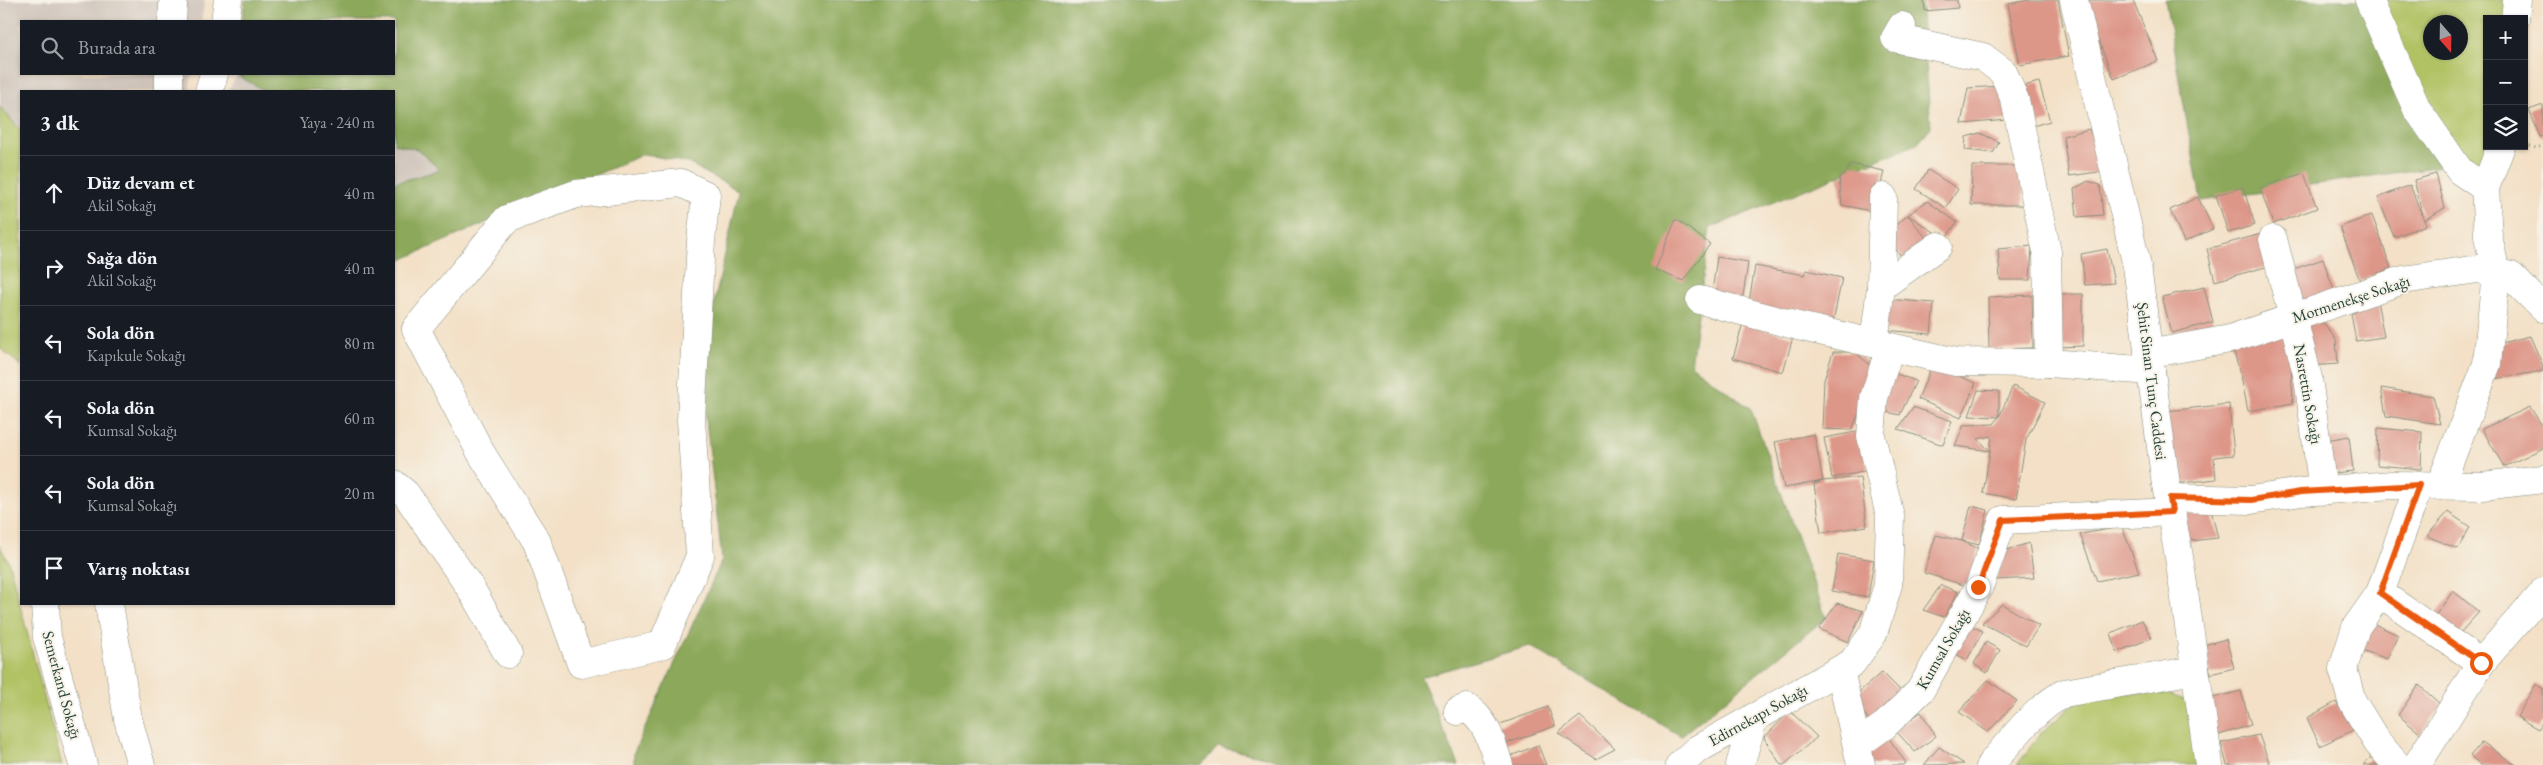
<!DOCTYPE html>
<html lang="tr">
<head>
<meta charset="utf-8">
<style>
	:root { --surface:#171b24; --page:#242831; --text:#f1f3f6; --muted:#9ea1a6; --line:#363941 }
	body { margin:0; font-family:"EB Garamond",serif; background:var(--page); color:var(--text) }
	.controls { position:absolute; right:15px; top:15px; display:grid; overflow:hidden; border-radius:0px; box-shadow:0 1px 4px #0004 }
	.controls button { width:45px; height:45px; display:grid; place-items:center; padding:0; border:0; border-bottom:1px solid var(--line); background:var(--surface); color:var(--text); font:25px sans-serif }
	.compass { position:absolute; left:2423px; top:15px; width:45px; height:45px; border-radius:50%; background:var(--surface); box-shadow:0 1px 4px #0004; rotate:160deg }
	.stop { position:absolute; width:15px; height:15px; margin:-11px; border:4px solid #ea580c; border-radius:50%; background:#fff }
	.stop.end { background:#ea580c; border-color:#fff; box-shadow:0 1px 5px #0008 }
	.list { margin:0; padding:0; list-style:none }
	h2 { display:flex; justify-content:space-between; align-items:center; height:65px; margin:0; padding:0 20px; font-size:21px }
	h2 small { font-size:16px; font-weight:400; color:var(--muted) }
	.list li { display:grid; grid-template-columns:32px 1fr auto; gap:15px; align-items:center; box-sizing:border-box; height:75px; padding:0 20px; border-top:1px solid var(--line) }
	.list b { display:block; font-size:19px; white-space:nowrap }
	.list p { margin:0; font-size:16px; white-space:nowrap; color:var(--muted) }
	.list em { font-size:16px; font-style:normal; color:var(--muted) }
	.icon { flex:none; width:28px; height:28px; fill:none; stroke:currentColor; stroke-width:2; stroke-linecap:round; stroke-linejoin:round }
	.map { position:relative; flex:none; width:2543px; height:765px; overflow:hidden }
	.search { position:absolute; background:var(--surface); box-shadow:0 1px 4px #0004; left:20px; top:20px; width:375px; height:55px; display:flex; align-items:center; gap:12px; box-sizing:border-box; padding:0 18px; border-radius:0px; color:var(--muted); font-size:19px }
	.panel { position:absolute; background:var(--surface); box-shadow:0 1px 4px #0004; left:20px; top:90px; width:375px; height:515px; border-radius:0px }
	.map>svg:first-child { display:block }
	.industrial { fill:#cec2b9 }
	.green { fill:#b1c265; stroke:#68804c; fill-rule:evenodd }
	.forest { fill:#8ca85a; stroke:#567247 }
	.building { fill:#dd9789; fill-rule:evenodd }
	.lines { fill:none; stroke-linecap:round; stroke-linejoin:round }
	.minor-casing { stroke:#898e7d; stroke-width:29 }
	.path { stroke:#898e7d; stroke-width:3; stroke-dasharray:1 4; stroke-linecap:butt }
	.minor { stroke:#fff; stroke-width:28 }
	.route { stroke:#ea580c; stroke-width:6 }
	.labels { text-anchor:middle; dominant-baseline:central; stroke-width:4; stroke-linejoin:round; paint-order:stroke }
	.street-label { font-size:16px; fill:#1f3d34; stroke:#f7f3e8 }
</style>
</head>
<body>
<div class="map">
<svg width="2543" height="765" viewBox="0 0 2543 765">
	<rect width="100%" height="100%" fill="#f7f3e8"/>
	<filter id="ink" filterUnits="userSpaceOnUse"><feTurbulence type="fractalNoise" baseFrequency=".02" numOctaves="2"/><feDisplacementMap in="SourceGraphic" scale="10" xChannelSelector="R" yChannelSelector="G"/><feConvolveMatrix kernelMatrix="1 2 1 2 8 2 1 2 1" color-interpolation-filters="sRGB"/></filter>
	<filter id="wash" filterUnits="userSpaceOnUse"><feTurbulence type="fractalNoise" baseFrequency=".0096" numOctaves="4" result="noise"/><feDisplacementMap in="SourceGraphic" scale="20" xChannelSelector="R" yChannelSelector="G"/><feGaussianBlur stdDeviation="1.12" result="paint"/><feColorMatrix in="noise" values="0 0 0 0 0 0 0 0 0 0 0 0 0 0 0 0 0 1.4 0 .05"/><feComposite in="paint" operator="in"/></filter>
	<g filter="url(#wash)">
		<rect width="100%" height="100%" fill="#f3e0c6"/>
		<g class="industrial">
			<polygon points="0,0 205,0 201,21 21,21 21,74 192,74 189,91 21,91 21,131 0,107"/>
			<polygon points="237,75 265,91 228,91"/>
			<polygon points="394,144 417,149 441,170 394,183"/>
		</g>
		<g class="green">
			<path d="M2360,0H2530L2524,33V19H2487V146L2503,174L2441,166ZM2430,22H2460V52H2430Z"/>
			<polygon points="0,107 21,131 21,366 0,348"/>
			<polygon points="0,546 9,563 62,765 0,765"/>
			<polygon points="2118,693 2168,694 2187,701 2198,765 2017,765 2041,733 2079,700"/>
		</g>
		<g class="forest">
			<polygon points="245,0 1921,0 1931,127 1917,144 1710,228 1691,365 1751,409 1826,618 1681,736 1530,646 1421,677 1459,765 1303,765 1218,747 1201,765 634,765 634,752 722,560 700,367 739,191 688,163 644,154 394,263 394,183 440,170 417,149 394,144 394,91 265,91 237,75 394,74 394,21 242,21"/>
			<polygon points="2165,0 2360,0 2441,166 2201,201"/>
		</g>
		<g id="blocks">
			<g class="building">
				<polygon points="1924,0 1957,0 1958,8 1925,11"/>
				<polygon points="2029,0 2058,0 2069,56 2020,65 2008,4"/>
				<polygon points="2082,0 2133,0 2158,61 2114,79"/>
				<polygon points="2039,82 2050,121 2026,128 2016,88"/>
				<polygon points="2001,86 2008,120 1961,124 1968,88"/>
				<polygon points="2543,105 2543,136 2540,137 2529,110"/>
				<polygon points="2089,129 2106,171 2069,176 2063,136"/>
				<polygon points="1980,133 1999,142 1993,153 1965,150 1966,137"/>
				<polygon points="1851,164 1884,171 1875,212 1842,205 1839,177 1845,175"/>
				<polygon points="1972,166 2024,166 2023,205 1971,205"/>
				<polygon points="1928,170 1958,189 1946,208 1916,189"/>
				<polygon points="2304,173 2317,208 2273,224 2260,188"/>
				<polygon points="2436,174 2445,208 2424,220 2414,180"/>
				<polygon points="2088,181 2100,185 2103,215 2077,217 2074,189"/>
				<polygon points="2410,185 2426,225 2394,237 2378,198"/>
				<polygon points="2243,187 2255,225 2228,233 2216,195"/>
				<polygon points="2198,197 2213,229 2184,242 2170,210"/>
				<polygon points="1927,201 1957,222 1945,239 1908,215"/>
				<polygon points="1908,215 1931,244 1907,263 1884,235"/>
				<polygon points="2372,215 2391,268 2360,281 2340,227"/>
				<polygon points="1676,219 1710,244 1683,281 1655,270"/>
				<polygon points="2261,234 2269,266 2215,281 2207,249"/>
				<polygon points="2032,246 2030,280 2000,280 1998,249"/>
				<polygon points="2107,249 2114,283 2085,285 2081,254"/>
				<polygon points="1717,257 1748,262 1742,303 1711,299"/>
				<polygon points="2323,259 2336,296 2300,308 2288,271"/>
				<polygon points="1755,266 1805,275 1806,270 1842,278 1833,322 1748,308"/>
				<polygon points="2204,287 2213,322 2172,333 2162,297"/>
				<polygon points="2056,294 2083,294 2083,346 2057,347"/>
				<polygon points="2032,295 2033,348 1989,349 1988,297"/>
				<polygon points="1886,299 1934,303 1931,334 1883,330"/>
				<polygon points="2377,300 2384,337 2356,341 2351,314"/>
				<polygon points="1743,323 1793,337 1783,372 1733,358"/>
				<polygon points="2324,323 2336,340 2338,364 2310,366 2307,324"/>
				<polygon points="2283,332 2291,365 2293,403 2248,411 2241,376 2230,339"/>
				<polygon points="2530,336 2543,366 2543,371 2495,379 2489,346"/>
				<polygon points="1833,352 1855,352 1876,370 1852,430 1822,429 1824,380"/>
				<polygon points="1932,365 1976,383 1961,418 1918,399"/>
				<polygon points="1888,371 1916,381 1900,415 1873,409"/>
				<path d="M2013,386L2045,402L2026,440L2016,499L1983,493L1990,451L1955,446L1964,425L1994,424L1999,417L1969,416L1978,390L1999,391V417ZM1992,436L1990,450V451L1978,439Z"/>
				<polygon points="2381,388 2433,396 2440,424 2386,416"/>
				<polygon points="2229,404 2234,455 2214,457 2216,479 2166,485 2158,412"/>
				<polygon points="1913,407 1952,421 1943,445 1898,429"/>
				<polygon points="2530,407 2543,427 2543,448 2504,467 2482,429"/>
				<polygon points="2378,428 2422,432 2421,469 2377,465"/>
				<polygon points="1861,431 1868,471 1832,478 1824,438"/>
				<polygon points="1814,434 1823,481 1784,488 1775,442"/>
				<polygon points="2349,436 2353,471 2324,474 2321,441"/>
				<polygon points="1860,477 1867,526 1821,533 1814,484 1823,481"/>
				<polygon points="2178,505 2210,506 2218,538 2182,542"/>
				<polygon points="1971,506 1988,510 1979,545 1962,541 1979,549 1967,586 1924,573 1936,535 1962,541"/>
				<polygon points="2448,512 2470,527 2458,549 2427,536"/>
				<polygon points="2122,527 2139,572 2097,581 2080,534"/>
				<polygon points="2029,543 2034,578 1996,580 2007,550"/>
				<polygon points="1838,554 1874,560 1868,597 1832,591"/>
				<polygon points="1941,585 1958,592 1944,617 1923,610"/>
				<polygon points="2453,591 2479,612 2459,634 2435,616"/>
				<polygon points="1837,603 1863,611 1848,642 1819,629"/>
				<polygon points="2002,604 2039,626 2026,646 1982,623"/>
				<polygon points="2142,620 2152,638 2117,652 2111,633"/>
				<polygon points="2366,620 2398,635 2387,659 2353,647"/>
				<polygon points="1962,622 1983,631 1967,660 1946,649"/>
				<polygon points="2226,639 2234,668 2211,674 2203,645"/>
				<polygon points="1986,642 2000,650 1987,673 1974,664"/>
				<polygon points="1882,672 1902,692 1870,721 1852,698"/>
				<polygon points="1988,680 2017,701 1988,732 1959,712"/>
				<polygon points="2536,684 2543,689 2543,722 2538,729 2517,717"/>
				<polygon points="2419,685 2441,705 2421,734 2398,715"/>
				<polygon points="2241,691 2251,725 2216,736 2205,700"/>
				<polygon points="2336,702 2353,730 2320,746 2307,718"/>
				<polygon points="1548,707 1555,726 1499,746 1492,727"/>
				<polygon points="1790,711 1817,737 1784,765 1781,765 1764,738"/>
				<polygon points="1921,712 1936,736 1915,752 1895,730"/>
				<polygon points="1580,716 1615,749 1596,759 1558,733"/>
				<polygon points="1886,734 1906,763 1903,765 1872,765 1863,751"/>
				<polygon points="2259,735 2270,765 2227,765 2221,743"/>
				<polygon points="2482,742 2516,765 2481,765 2470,756"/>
				<polygon points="1538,745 1546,765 1506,765 1503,759"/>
				<polygon points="1939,747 1964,764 1924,765"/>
				<polygon points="2372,756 2380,765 2363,765"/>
			</g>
		</g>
	</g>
	<g filter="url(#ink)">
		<use href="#blocks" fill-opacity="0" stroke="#898e7d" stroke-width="1"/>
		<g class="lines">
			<defs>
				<g id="minor">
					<polyline points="2074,0 2137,266 2166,485 2179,557 2209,765"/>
					<polyline points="2369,0 2417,109 2460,171 2485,188"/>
					<polyline points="2515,19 2517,0"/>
					<polyline points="172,21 173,5"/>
					<polyline points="225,21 228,0"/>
					<polyline points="169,91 169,74"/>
					<polyline points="209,91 214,74"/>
					<polygon points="681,183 706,195 701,241 691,420 700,556 662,645 581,664 537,542 481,453 416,329 507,219 576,194"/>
					<polyline points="2273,239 2308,378 2323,491"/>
					<polyline points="1881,287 1883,197"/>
					<polyline points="1700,300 1798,326 1956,362 2049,363 2047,252 2015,100 2003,72 1983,57 1895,38 1902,26"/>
					<polyline points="1874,343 1881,287 1938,246"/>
					<polyline points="2148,354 2230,339 2403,280 2478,269 2511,276 2543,308"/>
					<polyline points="2049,363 2151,371"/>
					<polyline points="394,484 406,494 471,589 508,654"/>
					<polyline points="2419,485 2380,593 2481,663"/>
					<polyline points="2440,486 2487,364 2496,273 2488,236 2485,188 2501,146"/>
					<polyline points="2170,498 2251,500 2301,492 2392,485 2482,486 2543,479"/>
					<polyline points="2380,593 2356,627 2343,669 2352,701 2377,742 2397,765"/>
					<polyline points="45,604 47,637 83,765"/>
					<polyline points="109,604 128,719 141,765"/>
					<polyline points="1840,670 1861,765"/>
					<path d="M1458,711L1467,708C1487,721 1492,743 1499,765"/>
					<polyline points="1857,745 1885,725 1920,691 1979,587 2003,520 2172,512"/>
					<polyline points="1680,765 1696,750 1852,663 1873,634 1888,585 1890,516 1871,436 1874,398 1890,347"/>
					<polyline points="1740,765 1754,717"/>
					<path d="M1990,765C2013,738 2033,711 2064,693L2195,670"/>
					<polyline points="2417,765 2481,663 2543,592"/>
				</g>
			</defs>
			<use href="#minor" class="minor-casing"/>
			<polyline class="path" points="2525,144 2536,148 2543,146"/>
			<use href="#minor" class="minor"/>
		</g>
	</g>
	<g class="lines" filter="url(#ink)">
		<polyline class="route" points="1978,587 2003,520 2172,512 2170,498 2251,500 2301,492 2419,485 2380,593 2481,663"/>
	</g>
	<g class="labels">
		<g class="street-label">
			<text transform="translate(2351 299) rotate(-18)">Mormenekşe Sokağı</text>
			<text transform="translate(2152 381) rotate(83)">Şehit Sinan Tunç Caddesi</text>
			<text transform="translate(2308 394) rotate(80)">Nasrettin Sokağı</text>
			<text transform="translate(1943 649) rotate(-60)">Kumsal Sokağı</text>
			<text transform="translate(62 685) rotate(75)">Semerkand Sokağı</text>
			<text transform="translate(1758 715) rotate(-29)">Edirnekapı Sokağı</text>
		</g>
	</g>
</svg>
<div class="controls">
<button>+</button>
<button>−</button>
<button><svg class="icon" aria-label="layers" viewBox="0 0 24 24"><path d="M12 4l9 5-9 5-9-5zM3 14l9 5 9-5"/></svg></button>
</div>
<svg class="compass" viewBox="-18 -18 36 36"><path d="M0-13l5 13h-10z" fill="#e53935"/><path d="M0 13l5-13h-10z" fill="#9ea1a6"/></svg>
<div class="stop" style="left:2481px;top:663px"></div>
<div class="stop end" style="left:1978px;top:587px"></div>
<div class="search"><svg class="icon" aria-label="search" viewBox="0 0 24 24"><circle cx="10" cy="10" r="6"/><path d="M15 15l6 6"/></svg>Burada ara</div>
<section class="panel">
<h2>3 dk<small>Yaya · 240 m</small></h2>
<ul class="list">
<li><svg class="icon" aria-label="ahead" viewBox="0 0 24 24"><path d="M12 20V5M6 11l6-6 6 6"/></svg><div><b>Düz devam et</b><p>Akil Sokağı</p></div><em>40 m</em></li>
<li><svg class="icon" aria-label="right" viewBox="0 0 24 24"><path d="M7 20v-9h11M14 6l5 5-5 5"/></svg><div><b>Sağa dön</b><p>Akil Sokağı</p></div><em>40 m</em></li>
<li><svg class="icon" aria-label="left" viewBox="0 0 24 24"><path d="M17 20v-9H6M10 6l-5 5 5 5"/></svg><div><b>Sola dön</b><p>Kapıkule Sokağı</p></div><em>80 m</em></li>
<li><svg class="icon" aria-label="left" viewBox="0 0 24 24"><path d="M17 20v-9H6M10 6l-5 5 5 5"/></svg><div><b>Sola dön</b><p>Kumsal Sokağı</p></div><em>60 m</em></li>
<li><svg class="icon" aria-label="left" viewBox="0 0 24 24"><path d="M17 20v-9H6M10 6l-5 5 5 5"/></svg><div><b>Sola dön</b><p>Kumsal Sokağı</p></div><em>20 m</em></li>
<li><svg class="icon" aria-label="arrive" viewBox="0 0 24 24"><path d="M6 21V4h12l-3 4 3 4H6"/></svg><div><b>Varış noktası</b></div></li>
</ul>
</section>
</div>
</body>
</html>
